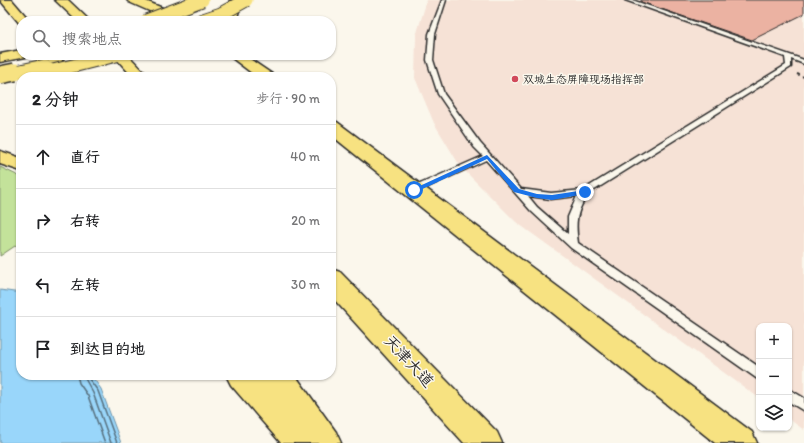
<!DOCTYPE html>
<html lang="zh">
<head>
<meta charset="utf-8">
<style>
	:root { --surface:#fff; --page:#f2f2f2; --text:#202124; --muted:#757577; --line:#e0e0e0 }
	body { margin:0; font-family:Itim,"LXGW WenKai TC",sans-serif; background:var(--page); color:var(--text) }
	.controls { position:absolute; right:12px; bottom:12px; display:grid; overflow:hidden; border-radius:8px; box-shadow:0 1px 3px #0004 }
	.controls button { width:36px; height:36px; display:grid; place-items:center; padding:0; border:0; border-bottom:1px solid var(--line); background:var(--surface); color:var(--text); font:20px sans-serif }
	.stop { position:absolute; width:12px; height:12px; margin:-9px; border:3px solid #1a73e8; border-radius:50%; background:#fff }
	.stop.end { background:#1a73e8; border-color:#fff; box-shadow:0 1px 4px #0008 }
	.list { margin:0; padding:0; list-style:none }
	h2 { display:flex; justify-content:space-between; align-items:center; height:52px; margin:0; padding:0 16px; font-size:17px }
	h2 small { font-size:13px; font-weight:400; color:var(--muted) }
	.list li { display:grid; grid-template-columns:26px 1fr auto; gap:12px; align-items:center; box-sizing:border-box; height:64px; padding:0 16px; border-top:1px solid var(--line) }
	.list b { display:block; font-size:15px; white-space:nowrap }
	.list em { font-size:13px; font-style:normal; color:var(--muted) }
	.icon { flex:none; width:22px; height:22px; fill:none; stroke:currentColor; stroke-width:2; stroke-linecap:round; stroke-linejoin:round }
	.map { position:relative; flex:none; width:804px; height:443px; overflow:hidden }
	.search { position:absolute; background:var(--surface); box-shadow:0 1px 3px #0004; left:16px; top:16px; width:320px; height:44px; display:flex; align-items:center; gap:10px; box-sizing:border-box; padding:0 14px; border-radius:16px; color:var(--muted); font-size:15px }
	.panel { position:absolute; background:var(--surface); box-shadow:0 1px 3px #0004; left:16px; top:72px; width:320px; height:308px; border-radius:16px }
	.map>svg:first-child { display:block }
	.built { fill:#f6e2d6 }
	.green { fill:#c3e29a; stroke:#778662 }
	.water { fill:#99d6fa; stroke:#6d92a7 }
	.lines { fill:none; stroke-linecap:round; stroke-linejoin:round }
	.shore { stroke:#576f7e; stroke-width:1.5 }
	.building { fill:#ebb2a2; stroke:#2b2b2b }
	.lane-casing { stroke:#2b2b2b; stroke-width:3 }
	.highway-casing { stroke:#2b2b2b; stroke-width:3 }
	.path { stroke:#2b2b2b; stroke-width:2; stroke-dasharray:3 2.5; stroke-linecap:butt }
	.lane { fill:#fbf7ec; fill-rule:evenodd }
	.highway { fill:#f7e281; fill-rule:evenodd }
	.highway-bridge-far1-casing { stroke:#2b2b2b; stroke-width:15; stroke-linecap:butt }
	.highway-bridge-casing { stroke:#2b2b2b; stroke-width:20; stroke-linecap:butt }
	.highway-bridge-far1 { stroke:#f7e281; stroke-width:13 }
	.highway-bridge { stroke:#f7e281; stroke-width:17 }
	.route { fill:#1a73e8 }
	.poi-dot { fill:#d1495b; stroke:#fbf7ec; stroke-width:1.5 }
	.labels { text-anchor:middle; dominant-baseline:central; stroke-width:3; stroke-linejoin:round; paint-order:stroke }
	.far-poi-label { font-size:11px; fill:#2b2b2b; stroke:#fbf7ec; text-anchor:start }
	.near-street-label { font-size:16px; fill:#2b2b2b; stroke:#fbf7ec }
</style>
</head>
<body>
<div class="map">
<svg width="804" height="443" viewBox="0 0 804 443">
	<rect width="100%" height="100%" fill="#fbf7ec"/>
	<filter id="ink" filterUnits="userSpaceOnUse"><feTurbulence type="fractalNoise" baseFrequency=".025" numOctaves="2"/><feDisplacementMap in="SourceGraphic" scale="8" xChannelSelector="R" yChannelSelector="G"/><feConvolveMatrix kernelMatrix="1 2 1 2 8 2 1 2 1" color-interpolation-filters="sRGB"/></filter>
	<g filter="url(#ink)">
		<polygon class="built" points="427,0 804,0 804,430 789,419 789,326 759,326 759,398 516,222 460,166 434,123 415,78 416,36"/>
		<polygon class="green" points="0,167 21,177 21,242 0,256"/>
		<polygon class="water" points="0,290 21,293 21,375 91,375 101,389 121,443 0,443"/>
		<g class="lines">
			<g class="shore">
				<polyline points="77,375 79,383 88,396 105,443"/>
				<polyline points="83,375 93,393 111,443"/>
				<polyline points="89,375 89,379 98,391 117,443"/>
			</g>
		</g>
		<polygon class="building" points="641,0 804,0 804,14 752,40 641,2"/>
		<g class="lines">
			<defs>
				<g id="lane">
					<path d="M442,0H446L435,34L433,60L444,94L480,143L521,189L551,193L583,190L786,65L785,57L625,0H632L804,60V64L791,59V67L588,194C576,212 575,222 578,243L759,367V380L571,248L531,211L486,160L417,192H411L410,190L411,188L483,156L474,147L438,94L427,60L429,34ZM528,196L551,199L577,196L568,217V234L537,207Z"/>
					<polygon points="789,389 804,398 804,411 789,402"/>
				</g>
				<g id="highway">
					<polygon points="0,0 12,0 30,21 21,21 21,24 20,24"/>
					<polygon points="55,0 68,0 90,21 77,21"/>
					<polygon points="127,0 143,0 187,18 189,21 172,21 129,2"/>
					<polygon points="230,0 242,0 236,21 224,21"/>
					<polygon points="21,50 21,55 27,55 26,57 0,62 0,54"/>
					<polygon points="44,55 58,55 75,77 59,77"/>
					<polygon points="113,55 128,55 149,77 133,77"/>
					<polygon points="228,55 244,55 272,74 275,77 257,77"/>
					<polygon points="331,121 337,122 752,432 757,443 715,443 331,135"/>
					<polygon points="0,151 21,158 21,171 0,164"/>
					<polygon points="331,269 340,272 497,432 502,443 464,443 331,296"/>
					<polygon points="226,375 261,375 264,379 262,375 295,375 336,432 341,443 281,443 231,385"/>
				</g>
			</defs>
			<use href="#lane" class="lane-casing"/>
			<use href="#highway" class="highway-casing"/>
			<polyline class="path" points="797,74 804,77"/>
			<use href="#lane" class="lane"/>
			<use href="#highway" class="highway"/>
			<defs>
				<g id="highway-bridge-far1">
					<polyline points="146,21 202,0"/>
					<polyline points="200,21 221,14 246,0"/>
					<polyline points="11,73 44,66"/>
					<polyline points="45,73 116,55"/>
				</g>
				<g id="highway-bridge">
					<polyline points="0,75 15,72"/>
					<polyline points="29,77 49,72"/>
				</g>
			</defs>
			<use href="#highway-bridge-far1" class="highway-bridge-far1-casing"/>
			<use href="#highway-bridge" class="highway-bridge-casing"/>
			<use href="#highway-bridge-far1" class="highway-bridge-far1"/>
			<use href="#highway-bridge" class="highway-bridge"/>
		</g>
	</g>
	<polygon class="route" points="487,155 519,189 537,194 552,195 585,190 588,192 585,194 552,200 537,198 514,192 487,159 416,192 411,190"/>
	<circle class="poi-dot" cx="515" cy="79" r="4"/>
	<g class="labels">
		<g class="far-poi-label">
			<text x="523" y="79">双城生态屏障现场指挥部</text>
		</g>
		<g class="near-street-label">
			<text transform="translate(409 361) rotate(47)">天津大道</text>
		</g>
	</g>
</svg>
<div class="controls">
<button>+</button>
<button>−</button>
<button><svg class="icon" aria-label="layers" viewBox="0 0 24 24"><path d="M12 4l9 5-9 5-9-5zM3 14l9 5 9-5"/></svg></button>
</div>
<div class="stop" style="left:414px;top:190px"></div>
<div class="stop end" style="left:585px;top:192px"></div>
<div class="search"><svg class="icon" aria-label="search" viewBox="0 0 24 24"><circle cx="10" cy="10" r="6"/><path d="M15 15l6 6"/></svg>搜索地点</div>
<section class="panel">
<h2>2 分钟<small>步行 · 90 m</small></h2>
<ul class="list">
<li><svg class="icon" aria-label="ahead" viewBox="0 0 24 24"><path d="M12 20V5M6 11l6-6 6 6"/></svg><div><b>直行</b></div><em>40 m</em></li>
<li><svg class="icon" aria-label="right" viewBox="0 0 24 24"><path d="M7 20v-9h11M14 6l5 5-5 5"/></svg><div><b>右转</b></div><em>20 m</em></li>
<li><svg class="icon" aria-label="left" viewBox="0 0 24 24"><path d="M17 20v-9H6M10 6l-5 5 5 5"/></svg><div><b>左转</b></div><em>30 m</em></li>
<li><svg class="icon" aria-label="arrive" viewBox="0 0 24 24"><path d="M6 21V4h12l-3 4 3 4H6"/></svg><div><b>到达目的地</b></div></li>
</ul>
</section>
</div>
</body>
</html>
